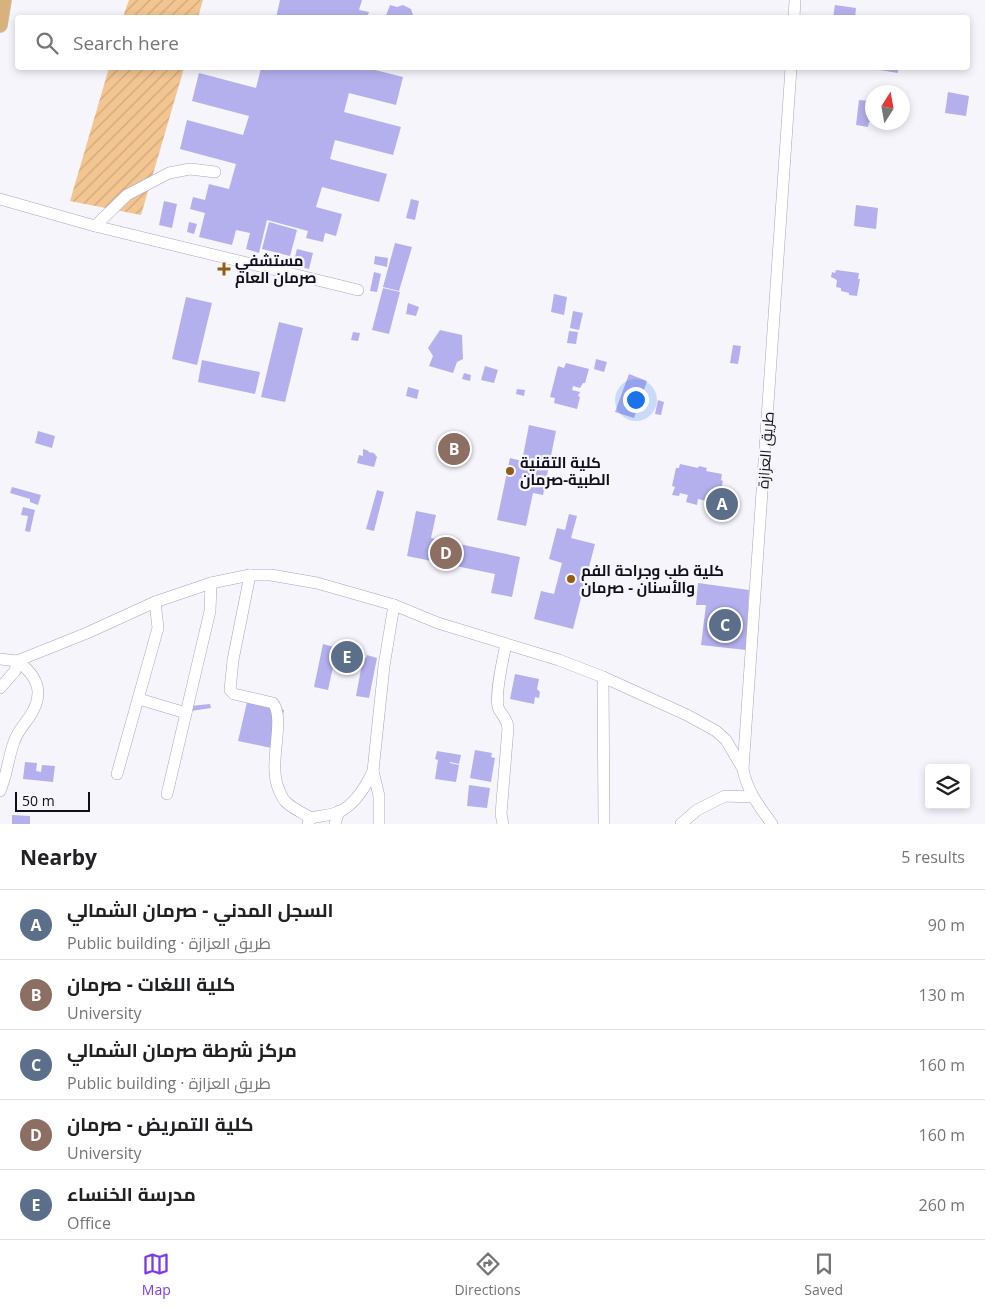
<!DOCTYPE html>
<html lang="en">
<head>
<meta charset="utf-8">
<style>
	:root { --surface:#fff; --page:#f6f6f6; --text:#202124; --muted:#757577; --line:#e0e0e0; --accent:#7c3aed }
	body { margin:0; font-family:"Open Sans",Cairo,sans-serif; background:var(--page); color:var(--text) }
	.controls { position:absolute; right:15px; bottom:15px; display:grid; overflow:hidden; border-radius:5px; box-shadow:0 2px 8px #0003 }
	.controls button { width:45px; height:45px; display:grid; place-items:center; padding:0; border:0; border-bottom:1px solid var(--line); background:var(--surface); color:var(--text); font:25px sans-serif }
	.compass { position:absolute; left:865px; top:85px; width:45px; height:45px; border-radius:50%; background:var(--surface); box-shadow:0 2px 8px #0003; rotate:11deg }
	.scale { position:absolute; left:15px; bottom:12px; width:75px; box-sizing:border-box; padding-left:5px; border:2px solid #0f0e19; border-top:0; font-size:14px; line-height:18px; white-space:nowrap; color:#0f0e19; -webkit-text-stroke:4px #f6f5fc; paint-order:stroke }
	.you { position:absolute; left:635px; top:399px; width:18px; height:18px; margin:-12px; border:4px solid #fff; border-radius:50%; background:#1a73e8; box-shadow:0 0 0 8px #1a73e833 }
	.badge { display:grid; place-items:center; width:32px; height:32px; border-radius:50%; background:var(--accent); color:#fff; font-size:16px; font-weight:700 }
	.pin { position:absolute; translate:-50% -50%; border:2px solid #fff; box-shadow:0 1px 5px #0006 }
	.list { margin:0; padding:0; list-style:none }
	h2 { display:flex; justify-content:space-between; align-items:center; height:65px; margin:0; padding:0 20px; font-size:21px }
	h2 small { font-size:16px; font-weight:400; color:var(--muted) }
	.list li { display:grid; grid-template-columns:32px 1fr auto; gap:15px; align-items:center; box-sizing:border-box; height:70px; padding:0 20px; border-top:1px solid var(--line) }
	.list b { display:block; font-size:19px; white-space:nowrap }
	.list p { margin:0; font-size:16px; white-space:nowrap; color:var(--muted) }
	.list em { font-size:16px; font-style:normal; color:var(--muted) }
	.icon { flex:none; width:28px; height:28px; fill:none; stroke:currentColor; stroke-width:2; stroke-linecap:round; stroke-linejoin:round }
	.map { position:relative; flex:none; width:985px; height:824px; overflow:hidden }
	.search { position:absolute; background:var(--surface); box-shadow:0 2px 8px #0003; left:15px; right:15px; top:15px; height:55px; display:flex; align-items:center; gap:12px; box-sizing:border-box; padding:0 18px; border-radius:5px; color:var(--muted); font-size:19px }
	.sheet { height:415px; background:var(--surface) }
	nav { display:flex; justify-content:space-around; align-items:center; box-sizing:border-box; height:70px; border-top:1px solid var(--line); background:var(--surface); font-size:14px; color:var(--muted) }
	nav a { display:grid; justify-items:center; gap:2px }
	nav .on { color:var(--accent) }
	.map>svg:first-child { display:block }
	.garden { fill:url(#garden-furrows) }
	.building { fill:#b3b0ed }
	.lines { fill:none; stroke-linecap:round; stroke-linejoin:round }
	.minor-casing { stroke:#a6a5c4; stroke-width:12 }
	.major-casing { stroke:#d4d4d6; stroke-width:16 }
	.minor { stroke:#fff; stroke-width:11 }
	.major { stroke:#d7b27d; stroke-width:15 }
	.poi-dot { fill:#925e11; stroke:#f6f5fc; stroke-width:2 }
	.labels { text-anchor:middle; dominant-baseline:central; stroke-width:4.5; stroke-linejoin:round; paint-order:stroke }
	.poi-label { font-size:15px; font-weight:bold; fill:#0f0e19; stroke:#f6f5fc; text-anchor:start }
	.street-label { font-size:15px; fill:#0f0e19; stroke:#f6f5fc }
</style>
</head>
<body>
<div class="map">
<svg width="985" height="824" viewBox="0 0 985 824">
	<defs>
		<pattern id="garden-furrows" width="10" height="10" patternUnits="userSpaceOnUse" patternTransform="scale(1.25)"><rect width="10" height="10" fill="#f2c591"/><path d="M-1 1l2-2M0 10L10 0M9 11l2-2" fill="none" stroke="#cea87c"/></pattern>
	</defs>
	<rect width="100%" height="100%" fill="#f6f5fc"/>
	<g class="garden">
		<polygon points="129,0 203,0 198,17 123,17"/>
		<polygon points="109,68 184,68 141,215 70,201"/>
	</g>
	<g class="building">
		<polygon points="280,0 362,0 359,10 369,12 367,18 276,18"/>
		<polygon points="390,5 397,7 403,5 411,9 414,18 385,18"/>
		<polygon points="835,5 856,8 855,18 833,18"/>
		<polygon points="261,68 367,68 403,77 396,105 349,93 344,112 401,127 393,155 335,140 330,159 387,174 379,202 322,187 316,207 342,214 336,236 325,233 323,242 306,238 308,231 267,220 259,253 246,249 250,233 236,230 232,245 199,237 205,213 190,209 193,197 205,200 209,184 229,189 236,164 180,149 187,120 243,135 249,116 192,101 199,73 256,88"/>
		<polygon points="867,68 898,68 898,73"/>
		<polygon points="948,92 969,96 966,116 945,113"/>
		<polygon points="859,100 872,101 872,122 869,122 868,127 856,125"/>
		<polygon points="411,199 419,201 415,220 406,218"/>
		<polygon points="164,201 177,204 172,228 159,225"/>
		<polygon points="856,205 878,208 876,229 854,226"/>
		<polygon points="189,222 197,224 194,234 187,232"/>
		<polygon points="269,222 297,230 290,256 262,249"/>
		<polygon points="395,243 412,247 399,291 383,287"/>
		<polygon points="297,249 313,253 309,269 293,265"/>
		<polygon points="375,256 388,258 387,267 374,264"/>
		<polygon points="836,270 859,273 858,279 860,279 857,296 849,295 849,293 841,291 841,288 836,287 837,280 831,277 832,272 835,273"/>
		<polygon points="374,272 381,274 377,292 370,291"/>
		<polygon points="383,288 400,292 389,334 372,330"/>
		<polygon points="554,294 567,297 564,315 551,312"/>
		<polygon points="186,297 212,303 197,365 172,359"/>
		<polygon points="408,303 419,307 416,316 406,314"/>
		<polygon points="573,311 583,313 579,330 570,328"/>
		<polygon points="279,322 303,328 285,402 261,397"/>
		<polygon points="440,330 462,335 463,359 457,362 453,373 429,366 433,356 428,348"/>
		<polygon points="569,331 578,332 576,344 567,343"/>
		<polygon points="353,332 360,333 358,341 351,340"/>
		<polygon points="733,345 741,346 738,364 730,363"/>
		<polygon points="596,359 607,362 604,372 594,369"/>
		<polygon points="202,360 260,372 255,394 198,382"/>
		<polygon points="566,363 589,369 585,383 583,383 580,388 573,386 572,390 580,392 578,396 580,397 577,409 554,403 555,398 550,397 558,366 564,368"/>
		<polygon points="485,366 498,370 494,383 481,380"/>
		<polygon points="464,373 471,375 470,381 462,379"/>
		<polygon points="629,374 647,381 634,418 615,412"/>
		<polygon points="408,387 419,390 417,399 406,396"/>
		<polygon points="517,389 525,390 524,396 516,394"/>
		<polygon points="658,400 664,402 661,415 655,414"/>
		<polygon points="529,425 556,431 543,495 533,493 526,526 497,520 510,458 522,461"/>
		<polygon points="38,431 55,436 52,448 35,443"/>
		<polygon points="363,449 369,451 368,452 374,453 377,457 374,467 357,463 359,455 363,456"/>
		<polygon points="680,464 698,468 699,466 707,468 706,471 722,474 721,480 723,481 718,501 715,500 714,506 706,504 707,501 698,499 697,505 686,502 688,495 680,493 679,496 672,495 675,487 672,486 676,468 679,468"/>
		<polygon points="12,487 41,495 38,505 30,502 30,499 10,493"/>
		<polygon points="377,490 384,492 374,531 366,529"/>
		<polygon points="23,507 35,510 30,532 25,531 28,516 21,515"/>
		<polygon points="416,511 436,515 431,538 520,557 512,597 491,593 495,574 407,556"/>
		<polygon points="569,514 577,516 571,538 595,544 573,629 534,619 541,591 554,594 562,563 549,559 557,528 565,530"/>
		<polygon points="698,583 749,590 746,650 701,645 706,605 696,605"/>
		<polygon points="323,644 334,647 331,657 335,658 328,690 314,687"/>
		<polygon points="339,648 357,651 358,653 358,651 363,652 365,654 364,657 366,658 367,655 377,658 369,698 356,696 362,664 347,662 346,668 341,667 342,659 335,659"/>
		<polygon points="515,674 539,679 537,689 540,692 539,698 535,697 534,704 510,699"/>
		<polygon points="247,702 284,710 276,749 238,741"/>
		<polygon points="210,704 211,708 191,711 190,706"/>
		<polygon points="475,750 492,753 491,757 495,758 491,782 470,778"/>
		<polygon points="437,751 461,755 459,764 450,762 450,763 459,765 456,782 435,779 438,760 435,759"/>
		<polygon points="25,762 37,763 36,771 41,772 42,765 55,766 53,782 23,779"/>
		<polygon points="469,785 490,788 487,808 467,806"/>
		<polygon points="12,815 30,816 30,824 12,824"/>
	</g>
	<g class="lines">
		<defs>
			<g id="minor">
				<polyline points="794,18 795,0"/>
				<polyline points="0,199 95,226 358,290"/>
				<polyline points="95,226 127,195 169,173 190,169 215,172"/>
				<path d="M250,575L233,660L230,690L234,694L273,703C286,720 267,764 279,790C281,794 282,798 285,801C291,808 303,813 311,818"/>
				<polyline points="0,659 17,661 87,633 155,602 211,583 250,575 271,575 317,583 394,605 438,623 559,660 603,677 687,715 716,731 726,740 743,769"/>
				<polyline points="603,677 604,824"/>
				<path d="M0,688L15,671L17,661C38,676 45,693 30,716C24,725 17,732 14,742C8,758 7,775 0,791"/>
				<polyline points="139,699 186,713"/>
				<polyline points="373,771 379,796 379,824"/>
				<polyline points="117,774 158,628 155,602"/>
				<polyline points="167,794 210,611 211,583"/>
				<path d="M308,823L311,818C319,816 331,815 339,812C354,805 366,786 373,771L384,666L394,605"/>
				<polyline points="335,824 339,811"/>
				<path d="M503,824L501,814L508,728C507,716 500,715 498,707C495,692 503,659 506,644"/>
				<polyline points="681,824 697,810 725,796 752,797"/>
				<path d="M772,824C759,806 747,791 743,769L791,68"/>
			</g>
			<polyline id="major" points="0,25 4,0"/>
		</defs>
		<use href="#minor" class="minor-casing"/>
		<use href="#major" class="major-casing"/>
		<use href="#minor" class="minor"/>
		<use href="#major" class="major"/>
	</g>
	<g class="poi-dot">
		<path d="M221.5 261.5h5v5h5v5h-5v5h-5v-5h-5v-5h5z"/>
		<circle cx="510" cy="471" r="5"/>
		<circle cx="571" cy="579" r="5"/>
	</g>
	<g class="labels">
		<g class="poi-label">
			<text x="235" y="260">مستشفي<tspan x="235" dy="17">صرمان العام</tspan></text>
			<text x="520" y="462">كلية التقنية<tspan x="520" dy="17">الطبية-صرمان</tspan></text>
			<text x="581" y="570">كلية طب وجراحة الفم<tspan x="581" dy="17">والأسنان - صرمان</tspan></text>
		</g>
		<g class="street-label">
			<text transform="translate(765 450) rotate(-86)">طريق العزازة</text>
		</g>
	</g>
</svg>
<div class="controls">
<button><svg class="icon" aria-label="layers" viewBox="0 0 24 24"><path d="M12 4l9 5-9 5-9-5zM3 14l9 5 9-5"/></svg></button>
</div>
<svg class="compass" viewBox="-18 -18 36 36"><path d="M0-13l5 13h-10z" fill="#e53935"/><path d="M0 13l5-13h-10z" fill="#757577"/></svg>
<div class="scale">50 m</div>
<div class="you"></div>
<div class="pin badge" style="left:722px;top:504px;background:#5c6f8a">A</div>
<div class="pin badge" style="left:454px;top:449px;background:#8d6e63">B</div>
<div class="pin badge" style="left:725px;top:625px;background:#5c6f8a">C</div>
<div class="pin badge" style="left:446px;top:553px;background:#8d6e63">D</div>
<div class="pin badge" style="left:347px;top:657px;background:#5c6f8a">E</div>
<div class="search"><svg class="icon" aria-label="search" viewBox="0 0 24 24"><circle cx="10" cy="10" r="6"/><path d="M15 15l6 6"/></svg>Search here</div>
</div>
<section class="sheet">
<h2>Nearby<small>5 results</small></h2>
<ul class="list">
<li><span class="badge" style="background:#5c6f8a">A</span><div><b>السجل المدني - صرمان الشمالي</b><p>Public building · طريق العزازة</p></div><em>90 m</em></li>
<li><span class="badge" style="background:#8d6e63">B</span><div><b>كلية اللغات - صرمان</b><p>University</p></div><em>130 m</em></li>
<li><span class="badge" style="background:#5c6f8a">C</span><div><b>مركز شرطة صرمان الشمالي</b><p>Public building · طريق العزازة</p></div><em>160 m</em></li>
<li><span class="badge" style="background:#8d6e63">D</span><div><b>كلية التمريض - صرمان</b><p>University</p></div><em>160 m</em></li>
<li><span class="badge" style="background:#5c6f8a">E</span><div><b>مدرسة الخنساء</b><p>Office</p></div><em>260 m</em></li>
</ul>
</section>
<nav>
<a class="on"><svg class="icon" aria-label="map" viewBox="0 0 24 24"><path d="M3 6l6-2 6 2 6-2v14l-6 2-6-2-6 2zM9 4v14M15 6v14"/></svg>Map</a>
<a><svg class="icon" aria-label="directions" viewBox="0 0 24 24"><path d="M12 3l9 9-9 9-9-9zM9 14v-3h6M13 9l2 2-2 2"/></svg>Directions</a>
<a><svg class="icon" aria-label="saved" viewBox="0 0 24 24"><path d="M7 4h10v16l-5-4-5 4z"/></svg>Saved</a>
</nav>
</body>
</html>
